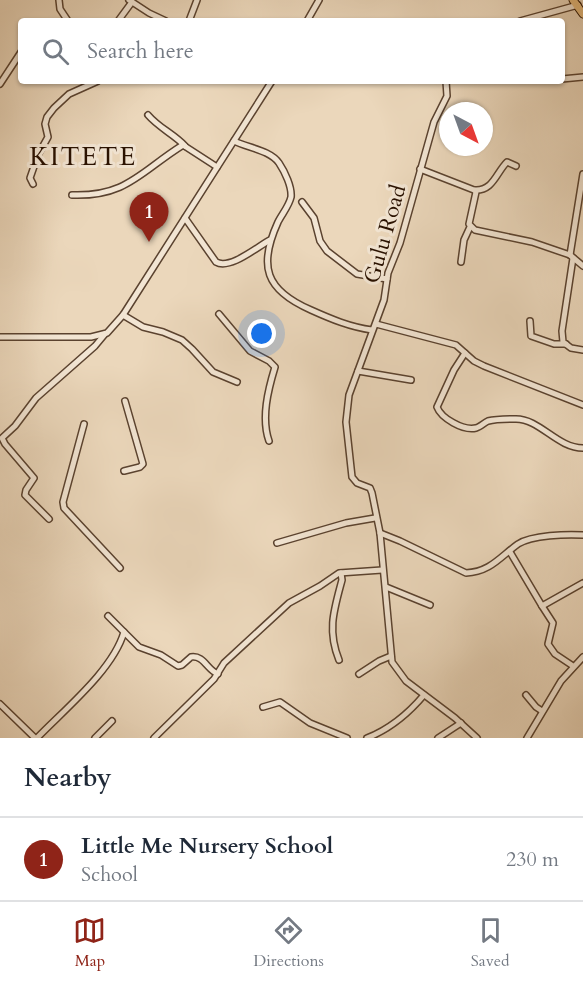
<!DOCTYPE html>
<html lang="en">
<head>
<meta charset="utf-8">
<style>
	:root { --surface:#fff; --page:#f2f2f3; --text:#1f2937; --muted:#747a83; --line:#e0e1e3; --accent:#8f2418 }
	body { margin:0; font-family:Cardo,serif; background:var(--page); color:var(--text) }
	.compass { position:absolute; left:439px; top:102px; width:54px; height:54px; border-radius:50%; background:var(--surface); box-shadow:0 2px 4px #0004; rotate:139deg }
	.you { position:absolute; left:262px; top:334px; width:21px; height:21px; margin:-15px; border:4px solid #fff; border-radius:50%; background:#1a73e8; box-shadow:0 0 0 9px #1a73e833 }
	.badge { display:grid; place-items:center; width:39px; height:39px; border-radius:50%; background:var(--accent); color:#fff; font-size:20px; font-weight:700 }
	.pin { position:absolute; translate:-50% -50px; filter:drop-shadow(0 2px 3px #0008) }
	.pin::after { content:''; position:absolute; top:32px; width:21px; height:18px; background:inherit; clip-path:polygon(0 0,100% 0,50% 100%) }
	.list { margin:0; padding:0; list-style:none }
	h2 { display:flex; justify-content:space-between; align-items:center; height:78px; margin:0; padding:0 24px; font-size:26px }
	h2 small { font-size:20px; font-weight:400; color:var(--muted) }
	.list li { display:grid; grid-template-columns:39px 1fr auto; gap:18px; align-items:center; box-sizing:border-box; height:84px; padding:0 24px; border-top:2px solid var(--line) }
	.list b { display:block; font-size:22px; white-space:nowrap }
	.list p { margin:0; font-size:20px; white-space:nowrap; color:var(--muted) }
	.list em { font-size:20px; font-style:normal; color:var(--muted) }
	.icon { flex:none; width:33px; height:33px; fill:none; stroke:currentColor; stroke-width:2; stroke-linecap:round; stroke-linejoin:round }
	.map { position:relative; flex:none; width:583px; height:738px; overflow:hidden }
	.search { position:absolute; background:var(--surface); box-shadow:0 2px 4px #0004; left:18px; right:18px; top:18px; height:66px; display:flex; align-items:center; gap:15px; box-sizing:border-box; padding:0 21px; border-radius:6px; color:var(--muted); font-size:22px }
	.sheet { height:162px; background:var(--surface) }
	nav { display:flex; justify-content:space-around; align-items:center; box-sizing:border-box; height:84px; border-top:2px solid var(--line); background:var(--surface); font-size:16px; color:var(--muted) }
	nav a { display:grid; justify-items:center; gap:3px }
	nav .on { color:var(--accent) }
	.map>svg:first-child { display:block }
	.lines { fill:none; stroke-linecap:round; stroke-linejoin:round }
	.minor-casing { stroke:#5a422f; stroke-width:8 }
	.major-casing { stroke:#291100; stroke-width:9 }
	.minor { stroke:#f2e5d3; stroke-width:5 }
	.major { stroke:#e6bc7e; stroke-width:7 }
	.labels { text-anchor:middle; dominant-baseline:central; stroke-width:6; stroke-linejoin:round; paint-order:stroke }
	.street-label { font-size:22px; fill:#291100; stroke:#f2e5d3 }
	.quarter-label { font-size:26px; letter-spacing:1.5px; fill:#291100; stroke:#f2e5d3 }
</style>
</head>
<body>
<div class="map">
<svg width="583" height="738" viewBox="0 0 583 738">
	<rect width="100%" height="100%" fill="#ebd7bb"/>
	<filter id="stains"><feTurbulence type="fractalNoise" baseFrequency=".00333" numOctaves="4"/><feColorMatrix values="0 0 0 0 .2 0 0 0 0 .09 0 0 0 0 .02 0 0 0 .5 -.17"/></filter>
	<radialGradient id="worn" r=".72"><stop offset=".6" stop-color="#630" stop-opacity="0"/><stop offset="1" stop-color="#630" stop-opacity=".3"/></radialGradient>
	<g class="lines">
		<defs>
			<g id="minor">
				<polyline points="59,0 60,9 68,21"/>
				<polyline points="129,0 149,13 166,21"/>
				<polyline points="118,21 132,2"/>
				<polyline points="189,21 197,0"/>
				<polyline points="307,21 319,0"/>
				<polyline points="520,21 578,5"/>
				<polyline points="562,79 583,77"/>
				<polyline points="446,81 447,96 434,122 400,243 388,273 384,300 349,395 346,422 352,477 357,483 370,488 372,493 380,533 392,662 406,681 455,718 477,738"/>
				<polyline points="0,84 21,52"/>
				<path d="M148,115C159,128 174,134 185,146"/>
				<path d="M234,141C248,148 270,150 279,163C285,172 292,187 291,197C289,206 282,214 278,222C258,266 265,290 311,310C331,319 350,327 372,330"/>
				<polyline points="420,169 474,190 476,192 469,224 475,230 532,242 570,255 583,266"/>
				<polyline points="33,184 30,178 38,155 48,137 45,124 47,117 54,108 69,94 98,81"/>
				<path d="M475,190C493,191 496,173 507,162L516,166"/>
				<path d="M72,195C127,197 141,171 183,145L217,167"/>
				<polyline points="302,202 314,218 320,241 327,251 357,274 387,279"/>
				<path d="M185,218L216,262C230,270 257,247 270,240"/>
				<polyline points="570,255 583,174"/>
				<polyline points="573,258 562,331 563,342 571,348 583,350"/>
				<polyline points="461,262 464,240 470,227"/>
				<path d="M219,314L250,351L269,361L275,367C268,390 261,418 269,441"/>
				<polyline points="123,315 143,327 163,332 182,340 192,349 213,372 237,382"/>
				<polyline points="530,321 531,336 554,344 566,344"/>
				<polyline points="376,324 456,345 474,361 484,366 583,405"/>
				<polyline points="0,337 91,337 107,333 123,315 272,81"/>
				<path d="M465,353L454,370L437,407C441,418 463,431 476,428C480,427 484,423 488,421C496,419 507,419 516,419C540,419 557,448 583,448"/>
				<polyline points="358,371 411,380"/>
				<polyline points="84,424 63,502 64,508 120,568"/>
				<polyline points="124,471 140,467 143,464 125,401"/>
				<polyline points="49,519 25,495 26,490 34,478 5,444 2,438 15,426 36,398 95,346 105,334"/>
				<path d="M380,533L400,541L466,573C490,572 500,557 518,544C532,535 567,534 583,535"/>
				<polyline points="277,543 346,523 375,518"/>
				<polyline points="510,552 542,606 583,583"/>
				<polyline points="386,587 430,605"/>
				<polyline points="542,606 553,623 548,644 555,654 573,666"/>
				<path d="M124,632L139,647L161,655L178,666L182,665L191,657C204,655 207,670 218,674"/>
				<path d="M339,660C327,630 334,610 342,580L341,573"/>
				<polyline points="359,674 379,661 391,656"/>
				<polyline points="526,695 536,707 542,711"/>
				<polyline points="0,704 35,738"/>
				<polyline points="263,707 280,702 310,723 347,738"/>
				<path d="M37,738C65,709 113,670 124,632L108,616"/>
				<polyline points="95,738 112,721"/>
				<polyline points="154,738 214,679 224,663 289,603 320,586 339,573 382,570"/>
				<path d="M367,738C390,729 408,714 424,695"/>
				<polyline points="438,738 461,723"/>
				<polyline points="527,738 561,681 583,657"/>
			</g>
			<polyline id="major" points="573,0 583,14"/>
		</defs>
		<use href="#minor" class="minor-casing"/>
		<use href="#major" class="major-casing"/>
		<use href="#minor" class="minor"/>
		<use href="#major" class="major"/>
	</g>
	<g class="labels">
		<g class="street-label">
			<text transform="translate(385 234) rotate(-74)">Gulu Road</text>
		</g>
		<g class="quarter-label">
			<text x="83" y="156">KITETE</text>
		</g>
	</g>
	<rect width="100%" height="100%" filter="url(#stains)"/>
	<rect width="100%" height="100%" fill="url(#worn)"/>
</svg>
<svg class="compass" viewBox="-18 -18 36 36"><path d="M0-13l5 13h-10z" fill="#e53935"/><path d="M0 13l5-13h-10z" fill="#747a83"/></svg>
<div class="you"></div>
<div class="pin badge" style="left:149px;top:242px">1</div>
<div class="search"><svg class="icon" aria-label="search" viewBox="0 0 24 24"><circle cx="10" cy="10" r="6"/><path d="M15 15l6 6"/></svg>Search here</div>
</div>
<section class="sheet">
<h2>Nearby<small></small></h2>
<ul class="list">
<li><span class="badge">1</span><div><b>Little Me Nursery School</b><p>School</p></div><em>230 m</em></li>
</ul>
</section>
<nav>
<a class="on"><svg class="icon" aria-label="map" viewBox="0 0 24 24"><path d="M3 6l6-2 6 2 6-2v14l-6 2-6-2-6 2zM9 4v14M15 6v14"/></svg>Map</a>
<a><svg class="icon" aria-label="directions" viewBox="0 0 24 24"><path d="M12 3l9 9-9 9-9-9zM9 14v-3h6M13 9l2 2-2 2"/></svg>Directions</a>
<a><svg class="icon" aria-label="saved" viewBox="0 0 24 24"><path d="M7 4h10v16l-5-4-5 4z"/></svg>Saved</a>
</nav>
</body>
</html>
